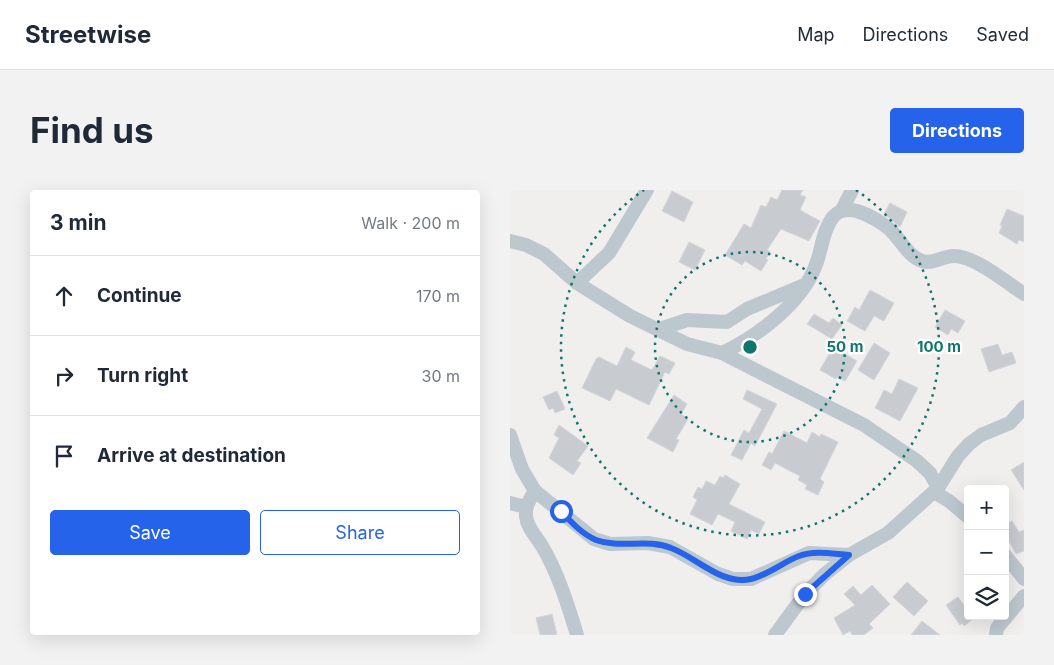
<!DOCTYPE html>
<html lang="en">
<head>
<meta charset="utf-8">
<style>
	:root { --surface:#fff; --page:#f2f2f3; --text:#1f2937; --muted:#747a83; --line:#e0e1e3; --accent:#2563eb }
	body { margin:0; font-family:Inter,sans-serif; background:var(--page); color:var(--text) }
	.controls { position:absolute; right:15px; bottom:15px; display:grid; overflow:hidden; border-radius:5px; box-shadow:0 5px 20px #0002 }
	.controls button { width:45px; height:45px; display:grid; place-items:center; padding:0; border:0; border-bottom:1px solid var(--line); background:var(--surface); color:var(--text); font:25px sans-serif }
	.stop { position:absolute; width:15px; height:15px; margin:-11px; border:4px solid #2563eb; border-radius:50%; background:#fff }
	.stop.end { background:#2563eb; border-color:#fff; box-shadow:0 1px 5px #0008 }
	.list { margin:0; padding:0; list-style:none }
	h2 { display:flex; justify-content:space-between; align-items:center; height:65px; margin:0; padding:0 20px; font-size:21px }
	h2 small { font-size:16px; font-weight:400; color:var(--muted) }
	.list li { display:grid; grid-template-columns:32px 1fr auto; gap:15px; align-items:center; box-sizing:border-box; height:80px; padding:0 20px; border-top:1px solid var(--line) }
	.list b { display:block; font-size:19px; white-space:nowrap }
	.list em { font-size:16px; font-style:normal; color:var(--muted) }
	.actions { display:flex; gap:10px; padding:15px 20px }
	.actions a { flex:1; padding:11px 0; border:1px solid var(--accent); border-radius:5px; text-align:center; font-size:18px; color:var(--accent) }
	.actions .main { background:var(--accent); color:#fff }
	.icon { flex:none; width:28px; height:28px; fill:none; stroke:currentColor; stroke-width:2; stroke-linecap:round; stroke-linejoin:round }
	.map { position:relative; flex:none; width:514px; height:445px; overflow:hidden; border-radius:5px }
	header { display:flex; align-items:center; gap:30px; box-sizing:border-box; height:70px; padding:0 25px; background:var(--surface); border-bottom:1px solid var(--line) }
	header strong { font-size:24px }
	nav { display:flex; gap:28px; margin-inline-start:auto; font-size:18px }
	.intro { display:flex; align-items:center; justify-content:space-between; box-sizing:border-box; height:120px; padding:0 30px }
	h1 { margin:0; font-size:35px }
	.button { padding:12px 22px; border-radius:5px; background:var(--accent); color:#fff; font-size:18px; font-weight:700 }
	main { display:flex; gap:30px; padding:0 30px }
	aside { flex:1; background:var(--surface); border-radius:5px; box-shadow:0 5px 20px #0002 }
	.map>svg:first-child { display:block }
	.building { fill:#c8ccd1; stroke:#d2d5da }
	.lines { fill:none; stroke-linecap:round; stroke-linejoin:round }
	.minor { stroke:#bcc7ce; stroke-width:14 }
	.route { stroke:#2563eb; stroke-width:6 }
	.ring { fill:none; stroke:#0f766e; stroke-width:2.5; stroke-dasharray:2.5 5 }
	.centre { fill:#0f766e; stroke:#fff; stroke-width:2.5 }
	.ring-label { font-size:15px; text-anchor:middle; font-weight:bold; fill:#0f766e; stroke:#fff; stroke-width:4.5; stroke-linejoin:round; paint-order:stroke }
</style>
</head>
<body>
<header>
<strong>Streetwise</strong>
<nav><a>Map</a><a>Directions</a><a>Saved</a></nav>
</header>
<div class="intro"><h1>Find us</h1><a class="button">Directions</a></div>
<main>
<aside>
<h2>3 min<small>Walk · 200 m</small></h2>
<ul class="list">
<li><svg class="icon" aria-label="ahead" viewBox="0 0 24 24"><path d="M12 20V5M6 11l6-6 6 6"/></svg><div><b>Continue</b></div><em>170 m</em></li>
<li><svg class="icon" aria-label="right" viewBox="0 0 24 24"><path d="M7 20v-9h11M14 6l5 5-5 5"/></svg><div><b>Turn right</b></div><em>30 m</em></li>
<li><svg class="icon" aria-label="arrive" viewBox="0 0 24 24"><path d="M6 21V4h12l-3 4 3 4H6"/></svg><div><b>Arrive at destination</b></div></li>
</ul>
<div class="actions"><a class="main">Save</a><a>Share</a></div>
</aside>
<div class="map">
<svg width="514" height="445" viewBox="0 0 514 445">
	<rect width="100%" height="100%" fill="#f1eeee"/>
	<g class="building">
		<polygon points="272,0 293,0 290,5 296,7 290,20 310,31 299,51 271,39 257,60 260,62 256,69 258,70 251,81 235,71 232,75 215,65 234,34 241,38 251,15 256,17 261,7 267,10"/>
		<polygon points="162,1 183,12 174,32 152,21"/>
		<polygon points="380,13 397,22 390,37 374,24"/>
		<polygon points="497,19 514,26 514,52 509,50 507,54 489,43 492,36 490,35"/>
		<polygon points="179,52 195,60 185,80 169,72"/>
		<polygon points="360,100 384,113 374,131 364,126 355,141 337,131 345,117 349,120"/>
		<polygon points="435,120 455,131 448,143 441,139 438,145 425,137"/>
		<polygon points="304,124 319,133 323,128 332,135 322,149 297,134"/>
		<polygon points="364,153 380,163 364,190 348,180"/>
		<polygon points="488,154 492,165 502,162 506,173 479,182 471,159"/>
		<polygon points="116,157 125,162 121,170 142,180 150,166 165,173 159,184 155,182 139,215 106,199 100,211 72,198 86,169 89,167 107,176"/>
		<polygon points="323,157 347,171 335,191 327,187 326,189 310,180"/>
		<polygon points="389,189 408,198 390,231 365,218 374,200 382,204"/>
		<polygon points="237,200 267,214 245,256 241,253 232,270 221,265 234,240 239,243 252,219 233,209"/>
		<polygon points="47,201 55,219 45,223 43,218 39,220 33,207"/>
		<polygon points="164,205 177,214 171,224 178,229 166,249 169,250 163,262 137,248"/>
		<polygon points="49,235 78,256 67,271 71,273 63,285 39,268 49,248 44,245"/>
		<polygon points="274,241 297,253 302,242 310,247 311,244 328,252 310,289 314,292 308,305 295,299 297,295 288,290 290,286 282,282 265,273 261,280 252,275 259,262 262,264"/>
		<polygon points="514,272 514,300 501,280"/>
		<polygon points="215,285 230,294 219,314 255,332 249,344 241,340 237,349 221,341 225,332 208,324 202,335 180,324 187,310 183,307 188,297 192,299 196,291 205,295 210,286 213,288"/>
		<polygon points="502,331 509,342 514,340 514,361 506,364 495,344 495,335"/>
		<polygon points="397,392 418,411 404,426 383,407"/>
		<polygon points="362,395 380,414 359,434 363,438 354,445 342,445 340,441 333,445 324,428 345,415 334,404 343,396 351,405"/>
		<polygon points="448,407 458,421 458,426 463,429 454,436 452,433 450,435 436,415"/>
		<polygon points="42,424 47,445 30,445 26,428"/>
		<polygon points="412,431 430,445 401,445"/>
	</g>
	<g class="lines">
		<g class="minor">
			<polyline points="332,20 342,0"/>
			<polyline points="0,51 16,55 34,64 67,93 120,126 177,154 212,163 354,235 407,271 420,283 428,298"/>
			<polyline points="67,93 99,63 137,0"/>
			<polyline points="150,139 177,130 217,132 237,119 292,96"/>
			<path d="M212,163C246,147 291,114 305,77C312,61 312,41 323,27C329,20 338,19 347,21C360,25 377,35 385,45C393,54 400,67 412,71C423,75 433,65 445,66C466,67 496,92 514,104"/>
			<polyline points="0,245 12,279 25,301 84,349 100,354 138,353 160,357 208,384 223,389 241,389 299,363 339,365"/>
			<path d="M25,301C20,309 15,316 16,326C17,338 26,346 32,356C48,383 58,415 67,445"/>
			<polyline points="424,302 439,311 458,327"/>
			<polyline points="0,313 16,317"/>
			<polyline points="495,365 514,389"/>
			<polyline points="265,445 295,404 315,384 339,365 378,343 428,298 448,266 459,254 471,245 500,233 514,217"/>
			<polyline points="486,445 487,438 514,406"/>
		</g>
	</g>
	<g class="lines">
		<path class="route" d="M51,321C61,332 72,344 86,350C110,359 137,348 161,358C186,367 212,396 241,389C258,385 273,372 289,366C305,360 323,364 339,365L295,404"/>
	</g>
	<g class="ring">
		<circle cx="240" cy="157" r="95"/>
		<path d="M346 0A189 189 0 1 1 134 0"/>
	</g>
	<circle cx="240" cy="157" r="8" class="centre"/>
	<g class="ring-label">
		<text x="335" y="162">50 m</text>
		<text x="429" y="162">100 m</text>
	</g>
</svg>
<div class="controls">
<button>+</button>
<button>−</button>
<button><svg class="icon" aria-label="layers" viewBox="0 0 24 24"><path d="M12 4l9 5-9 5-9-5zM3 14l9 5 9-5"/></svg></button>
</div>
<div class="stop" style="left:51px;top:321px"></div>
<div class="stop end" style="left:295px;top:404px"></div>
</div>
</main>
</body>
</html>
